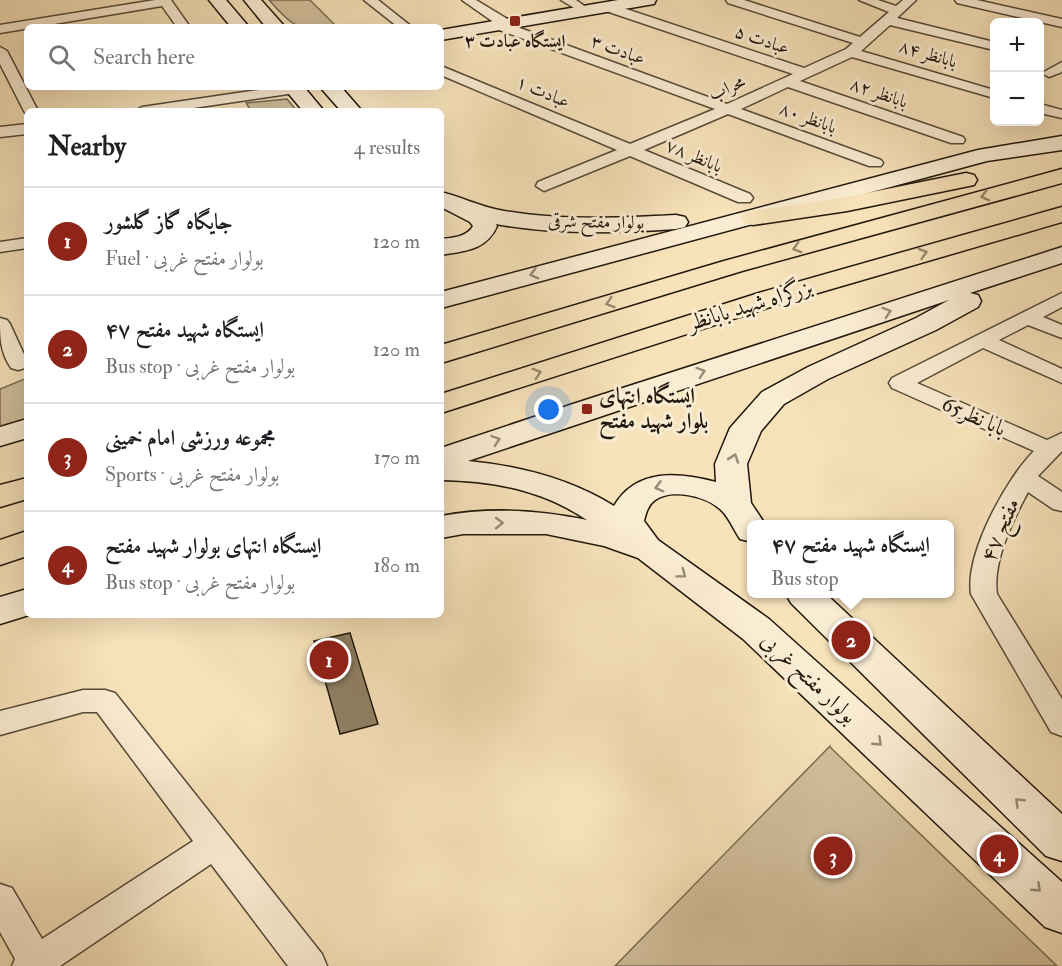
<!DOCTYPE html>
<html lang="en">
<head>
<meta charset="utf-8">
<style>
	:root { --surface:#fff; --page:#f6f6f6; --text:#202124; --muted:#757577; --line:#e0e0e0; --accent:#8f2418 }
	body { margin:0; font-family:"IM FELL Double Pica",Amiri,serif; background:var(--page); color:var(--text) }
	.controls { position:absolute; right:18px; top:18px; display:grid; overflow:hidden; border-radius:9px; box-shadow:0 6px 24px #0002 }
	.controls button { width:54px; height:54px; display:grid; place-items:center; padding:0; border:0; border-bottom:2px solid var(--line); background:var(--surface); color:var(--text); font:30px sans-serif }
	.you { position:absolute; left:549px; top:410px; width:21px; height:21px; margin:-15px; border:4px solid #fff; border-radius:50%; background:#1a73e8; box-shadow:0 0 0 9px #1a73e833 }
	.badge { display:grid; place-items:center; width:39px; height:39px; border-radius:50%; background:var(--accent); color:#fff; font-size:20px; font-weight:700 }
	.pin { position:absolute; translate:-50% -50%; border:3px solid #fff; box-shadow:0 2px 6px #0006 }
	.popup { position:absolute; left:747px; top:520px; width:207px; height:78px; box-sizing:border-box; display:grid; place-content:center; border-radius:9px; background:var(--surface); filter:drop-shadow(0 2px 4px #0005); font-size:20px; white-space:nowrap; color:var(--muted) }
	.popup b { font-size:22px; color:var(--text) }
	.popup::after { content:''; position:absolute; left:50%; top:100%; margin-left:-12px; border:12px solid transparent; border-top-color:var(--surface) }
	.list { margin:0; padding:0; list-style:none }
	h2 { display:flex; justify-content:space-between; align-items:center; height:78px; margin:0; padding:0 24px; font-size:26px }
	h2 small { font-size:20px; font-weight:400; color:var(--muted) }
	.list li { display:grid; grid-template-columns:39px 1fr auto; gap:18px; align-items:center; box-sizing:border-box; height:108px; padding:0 24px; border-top:2px solid var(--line) }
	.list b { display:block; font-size:22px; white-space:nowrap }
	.list p { margin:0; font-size:20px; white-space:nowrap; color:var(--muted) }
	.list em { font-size:20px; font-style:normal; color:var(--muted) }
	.icon { flex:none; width:33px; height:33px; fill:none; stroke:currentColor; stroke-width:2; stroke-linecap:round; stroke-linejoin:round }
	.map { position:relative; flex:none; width:1062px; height:966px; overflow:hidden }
	.search { position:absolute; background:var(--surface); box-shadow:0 6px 24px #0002; left:24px; top:24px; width:420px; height:66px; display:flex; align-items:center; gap:15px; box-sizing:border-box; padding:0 21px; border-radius:9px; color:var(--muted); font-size:22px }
	.panel { position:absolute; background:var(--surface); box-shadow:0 6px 24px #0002; left:24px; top:108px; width:420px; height:510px; border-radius:9px }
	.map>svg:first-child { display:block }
	.green { fill:#d2bf9c; stroke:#796b54; stroke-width:1.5 }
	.building { fill:#908166; stroke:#20170c; stroke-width:1.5 }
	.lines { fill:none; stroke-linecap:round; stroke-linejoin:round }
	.street-casing { stroke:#564a38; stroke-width:3 }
	.secondary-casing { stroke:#20170c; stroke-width:3 }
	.highway-casing { stroke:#20170c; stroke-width:3 }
	.street { fill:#faecd2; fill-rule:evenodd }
	.secondary { fill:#faecd2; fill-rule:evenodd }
	.highway { fill:#f7e2ba; fill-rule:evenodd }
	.oneway { stroke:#96876c }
	.oneway2 { stroke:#988c79 }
	.poi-dot { fill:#8f2418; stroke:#faecd2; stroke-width:2 }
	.labels { text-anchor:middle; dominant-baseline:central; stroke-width:6; stroke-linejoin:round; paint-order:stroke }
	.far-street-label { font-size:18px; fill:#20170c; stroke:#faecd2 }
	.far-poi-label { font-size:18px; font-weight:bold; fill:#20170c; stroke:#faecd2 }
	.street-label { font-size:22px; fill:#20170c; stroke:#faecd2 }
	.poi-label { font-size:22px; font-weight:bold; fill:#20170c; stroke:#faecd2; text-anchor:start }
</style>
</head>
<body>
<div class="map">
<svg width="1062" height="966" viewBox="0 0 1062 966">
	<rect width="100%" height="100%" fill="#f7e2ba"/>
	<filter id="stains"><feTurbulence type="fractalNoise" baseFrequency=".00333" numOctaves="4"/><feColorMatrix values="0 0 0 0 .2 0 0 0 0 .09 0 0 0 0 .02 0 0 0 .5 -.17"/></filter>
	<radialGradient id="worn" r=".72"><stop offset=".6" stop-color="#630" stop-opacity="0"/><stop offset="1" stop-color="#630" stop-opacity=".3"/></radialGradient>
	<g class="green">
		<path d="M269,0H310L337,27C296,27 297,32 269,0Z"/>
		<polygon points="287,99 297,111 251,111 246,103"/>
		<polygon points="27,378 27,420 0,429 0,389"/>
		<polygon points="830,746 830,747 1057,966 615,966"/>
	</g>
	<polygon class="building" points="350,633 378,724 340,734 314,641"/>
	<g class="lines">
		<defs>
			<g id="street">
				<polygon points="155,0 171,0 190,27 177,27 162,6 0,33 0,25"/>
				<polygon points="364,0 378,0 412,27 398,27"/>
				<polygon points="462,0 476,0 509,20 509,24 727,104 793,74 603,10 601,7 603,4 611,4 804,68 846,49 853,43 728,3 726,0 744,0 860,37 889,12 859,0 878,0 896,6 903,0 916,0 897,18 994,42 994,50 890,25 861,51 994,90 994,98 852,57 800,81 963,137 965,140 963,143 951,143 788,87 741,109 881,160 883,163 881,166 869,166 728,114 644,150 750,194 753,198 750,202 738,202 630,156 544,191 536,186 538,182 617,150 441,75 441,66 630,144 715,109 491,27 490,24 492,21"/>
				<polygon points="561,0 576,0 590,10 584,14"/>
				<polygon points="955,0 977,0 1062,19 1062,27 957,3"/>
				<polygon points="0,47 7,51 38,111 27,111 27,115 24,111 0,64"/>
				<polygon points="1062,62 1062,72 1049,77 1042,73"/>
				<polygon points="279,87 301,87 302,89 295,93 173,111 135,111 142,107"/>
				<polygon points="1040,104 1062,110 1062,118 1040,113"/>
				<polygon points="27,124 27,134 0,137 0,127"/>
				<polygon points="27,238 27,248 0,252 0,242"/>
				<path d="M1062,293V307L1043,317L1062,325V338L1028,325L999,340L1062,369V383L983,348L917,383L1047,440L1062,433V451L1038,476L1062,492V511L1053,509L1028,492C1013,520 992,562 997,594L1062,699V736L1051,732L971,594C965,554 1006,479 1034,451L892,388L889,383L892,378Z"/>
				<path d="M0,318L7,320L10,324L27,361L25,368L18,370L11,368C0,352 0,337 0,318Z"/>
				<polygon points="83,690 105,690 115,693 322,954 327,966 288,966 211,864 60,966 12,966 15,959 0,932 0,884 12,888 42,939 193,841 97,712 83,712 0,735 0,711"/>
			</g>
			<g id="secondary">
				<polygon points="209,0 226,0 249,27 231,27"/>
				<polygon points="244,0 261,0 285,27 266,27"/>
				<polygon points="618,0 656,0 654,4 648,5 441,40 441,30"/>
				<polygon points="283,87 304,87 324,111 303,111"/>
				<polygon points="320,87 341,87 362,111 341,111"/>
				<polygon points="1062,136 1062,150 987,161 441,308 441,292 978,150"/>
				<path d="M441,192C461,197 479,206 499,210C557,221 617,218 676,215L685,217L688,222L685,227L676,229C616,233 555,235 496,224L497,226C487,250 465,251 441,255V239C452,238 467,237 473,226L470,222L441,207Z"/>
				<path d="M1062,247V263L970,293L978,295L981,301L978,307L936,330L828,379L784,404L761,431L747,464L751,503L765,524H752V542L740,539C734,530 729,518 722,511C708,496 672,488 655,500C648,505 646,513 644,521L658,540L769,619L1062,882V933L1045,927L743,639L638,558L604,546L546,534H463L441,538V516C489,507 539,510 587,520C542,490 494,481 441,480V448L576,403ZM949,300L916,318L808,367L762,392L730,428L715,464L716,482C679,472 636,468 614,506C570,479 520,466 468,461Z"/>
				<polygon points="27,419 27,438 0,446 0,427"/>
				<polygon points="27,589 27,615 29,615 0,624 0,597"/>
				<polygon points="786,594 826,594 1062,814 1062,861 1046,856 791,603"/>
			</g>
			<g id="highway">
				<polygon points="1062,169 1062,183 742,271 441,363 441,345 724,261"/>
				<polygon points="966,173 974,175 977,180 974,185 847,211 753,225 744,223 741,218 744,213 753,211 847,197"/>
				<polygon points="1062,207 1062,222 780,304 441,413 441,394 762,292"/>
				<polygon points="27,478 27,499 0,507 0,485"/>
				<polygon points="27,531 27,556 0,565 0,540"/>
			</g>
		</defs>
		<use href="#street" class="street-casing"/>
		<use href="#secondary" class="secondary-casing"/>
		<use href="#highway" class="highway-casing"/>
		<use href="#street" class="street"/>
		<use href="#secondary" class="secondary"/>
		<use href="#highway" class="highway"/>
	</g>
	<defs><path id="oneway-chevron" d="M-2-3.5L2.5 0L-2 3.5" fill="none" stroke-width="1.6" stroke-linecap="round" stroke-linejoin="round" transform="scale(1.5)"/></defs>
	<g class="oneway">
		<use href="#oneway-chevron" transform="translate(985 196) rotate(165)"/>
		<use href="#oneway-chevron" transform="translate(797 248) rotate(164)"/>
		<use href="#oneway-chevron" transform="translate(923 253) rotate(-16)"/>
		<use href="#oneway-chevron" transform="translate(610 303) rotate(163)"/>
		<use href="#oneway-chevron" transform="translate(537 373) rotate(-18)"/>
	</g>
	<g class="oneway2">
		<use href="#oneway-chevron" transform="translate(534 274) rotate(165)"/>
		<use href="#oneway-chevron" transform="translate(887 312) rotate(-18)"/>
		<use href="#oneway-chevron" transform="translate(701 372) rotate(-18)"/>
		<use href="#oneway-chevron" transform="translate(496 440) rotate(-19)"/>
		<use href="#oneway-chevron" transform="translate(734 458) rotate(-71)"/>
		<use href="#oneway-chevron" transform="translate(659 487) rotate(165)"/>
		<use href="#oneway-chevron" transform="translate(499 523)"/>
		<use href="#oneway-chevron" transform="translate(682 574) rotate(37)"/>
		<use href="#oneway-chevron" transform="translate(878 742) rotate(43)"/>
		<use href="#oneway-chevron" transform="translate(1019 802) rotate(-136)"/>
		<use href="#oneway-chevron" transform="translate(1037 888) rotate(43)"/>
	</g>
	<g class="poi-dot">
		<rect x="509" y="15" width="12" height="12" rx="3"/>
		<rect x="581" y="403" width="12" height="12" rx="3"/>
	</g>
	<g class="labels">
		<g class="far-street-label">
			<text transform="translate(762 40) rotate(19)">عبادت ۵</text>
			<text transform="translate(618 50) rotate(20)">عبادت ۳</text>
			<text transform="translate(928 54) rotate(16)">بابانظر ۸۴</text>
			<text transform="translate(727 88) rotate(-23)">محراب</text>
			<text transform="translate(543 92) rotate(23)">عبادت ۱</text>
			<text transform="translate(879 93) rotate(19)">بابانظر ۸۲</text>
			<text transform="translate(808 118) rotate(20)">بابانظر ۸۰</text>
			<text transform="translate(694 156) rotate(23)">بابانظر ۷۸</text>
			<text transform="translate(596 222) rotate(1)">بولوار مفتح شرقی</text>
		</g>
		<g class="far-poi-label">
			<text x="515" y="41">ایستگاه عبادت ۳</text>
		</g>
		<g class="street-label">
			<text transform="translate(750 305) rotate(-17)">بزرگراه شهید بابانظر</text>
			<text transform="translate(974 416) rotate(24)">بابا نظر65</text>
			<text transform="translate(1000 530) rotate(-67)">مفتح ۴۷</text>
			<text transform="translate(809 678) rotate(43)">بولوار مفتح غربی</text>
		</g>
		<g class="poi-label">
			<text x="599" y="396">ایستگاه انتهای<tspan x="599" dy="25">بلوار شهید مفتح</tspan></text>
		</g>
	</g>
	<rect width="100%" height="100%" filter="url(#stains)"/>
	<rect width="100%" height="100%" fill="url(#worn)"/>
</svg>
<div class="controls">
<button>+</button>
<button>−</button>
</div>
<div class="you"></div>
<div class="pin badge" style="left:329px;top:660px">1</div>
<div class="pin badge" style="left:851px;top:640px">2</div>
<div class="popup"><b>ایستگاه شهید مفتح ۴۷</b>Bus stop</div>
<div class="pin badge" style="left:833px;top:856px">3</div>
<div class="pin badge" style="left:999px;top:854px">4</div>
<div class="search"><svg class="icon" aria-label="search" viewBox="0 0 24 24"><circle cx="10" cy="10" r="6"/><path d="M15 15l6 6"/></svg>Search here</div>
<section class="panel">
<h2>Nearby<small>4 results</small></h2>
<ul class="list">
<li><span class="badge">1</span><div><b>جایگاه گاز گلشور</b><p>Fuel · بولوار مفتح غربی</p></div><em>120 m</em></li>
<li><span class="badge">2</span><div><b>ایستگاه شهید مفتح ۴۷</b><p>Bus stop · بولوار مفتح غربی</p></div><em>120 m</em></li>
<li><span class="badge">3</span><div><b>مجموعه ورزشی امام خمینی</b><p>Sports · بولوار مفتح غربی</p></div><em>170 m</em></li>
<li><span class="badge">4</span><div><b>ایستگاه انتهای بولوار شهید مفتح</b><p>Bus stop · بولوار مفتح غربی</p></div><em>180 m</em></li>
</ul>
</section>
</div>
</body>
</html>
